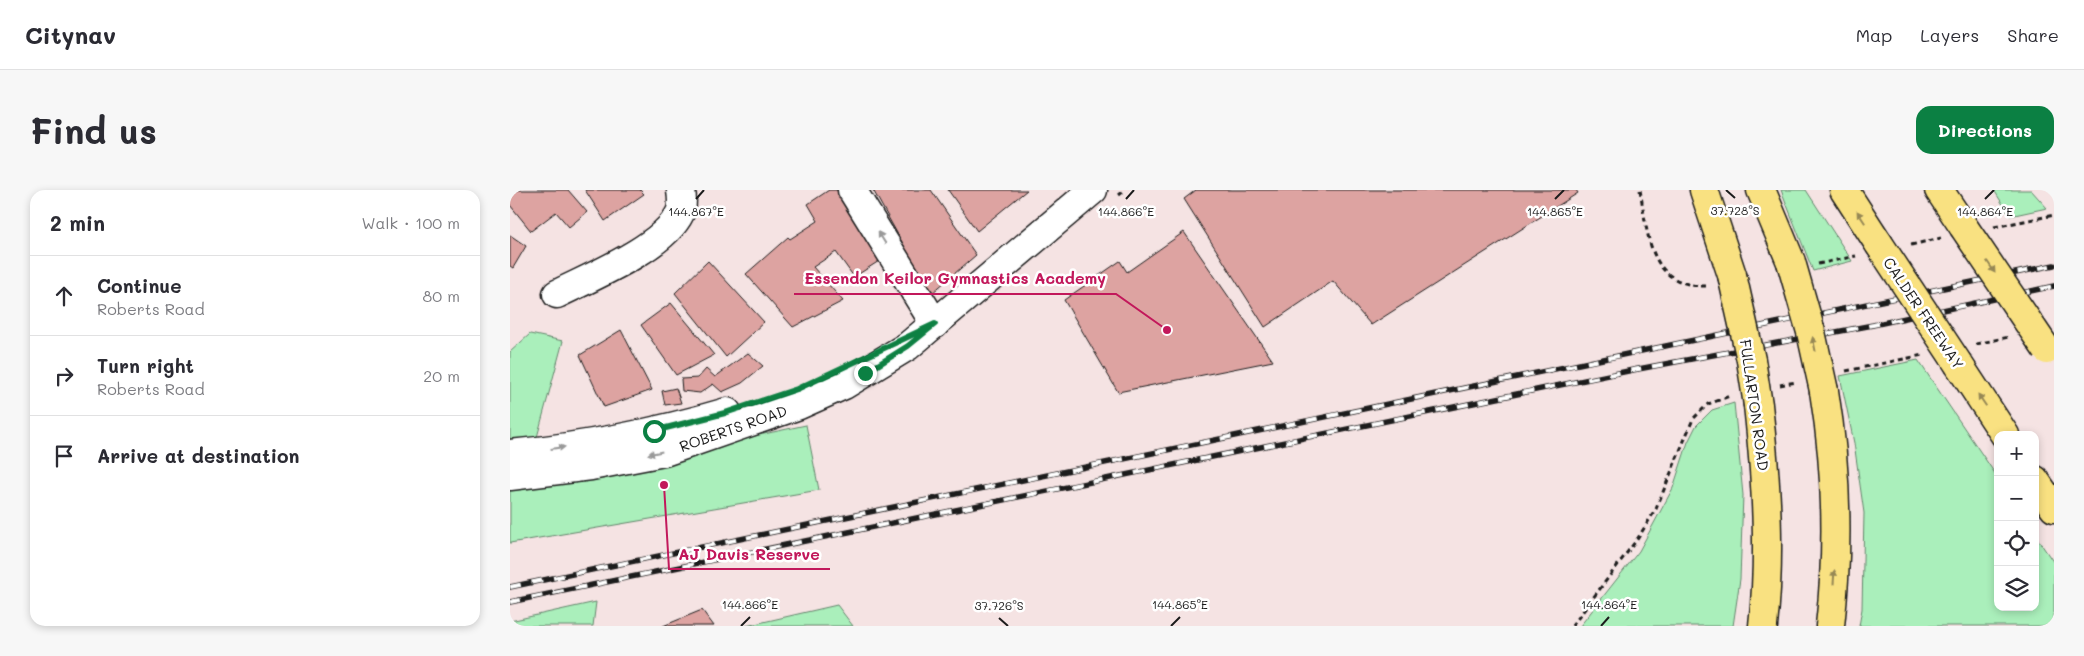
<!DOCTYPE html>
<html lang="en">
<head>
<meta charset="utf-8">
<style>
	:root { --surface:#fff; --page:#f7f7f7; --text:#2b2b33; --muted:#7c7c81; --line:#e1e1e2; --accent:#0b8043 }
	body { margin:0; font-family:Mali,sans-serif; background:var(--page); color:var(--text) }
	.controls { position:absolute; right:15px; bottom:15px; display:grid; overflow:hidden; border-radius:10px; box-shadow:0 2px 8px #0003 }
	.controls button { width:45px; height:45px; display:grid; place-items:center; padding:0; border:0; border-bottom:1px solid var(--line); background:var(--surface); color:var(--text); font:25px sans-serif }
	.stop { position:absolute; width:15px; height:15px; margin:-11px; border:4px solid #0b8043; border-radius:50%; background:#fff }
	.stop.end { background:#0b8043; border-color:#fff; box-shadow:0 1px 5px #0008 }
	.list { margin:0; padding:0; list-style:none }
	h2 { display:flex; justify-content:space-between; align-items:center; height:65px; margin:0; padding:0 20px; font-size:21px }
	h2 small { font-size:16px; font-weight:400; color:var(--muted) }
	.list li { display:grid; grid-template-columns:32px 1fr auto; gap:15px; align-items:center; box-sizing:border-box; height:80px; padding:0 20px; border-top:1px solid var(--line) }
	.list b { display:block; font-size:19px; white-space:nowrap }
	.list p { margin:0; font-size:16px; white-space:nowrap; color:var(--muted) }
	.list em { font-size:16px; font-style:normal; color:var(--muted) }
	.icon { flex:none; width:28px; height:28px; fill:none; stroke:currentColor; stroke-width:2; stroke-linecap:round; stroke-linejoin:round }
	.map { position:relative; flex:none; width:1544px; height:436px; overflow:hidden; border-radius:15px }
	header { display:flex; align-items:center; gap:30px; box-sizing:border-box; height:70px; padding:0 25px; background:var(--surface); border-bottom:1px solid var(--line) }
	header strong { font-size:24px }
	nav { display:flex; gap:28px; margin-inline-start:auto; font-size:18px }
	.intro { display:flex; align-items:center; justify-content:space-between; box-sizing:border-box; height:120px; padding:0 30px }
	h1 { margin:0; font-size:35px }
	.button { padding:12px 22px; border-radius:15px; background:var(--accent); color:#fff; font-size:18px; font-weight:700 }
	main { display:flex; gap:30px; padding:0 30px }
	aside { flex:1; background:var(--surface); border-radius:15px; box-shadow:0 2px 8px #0003 }
	.map>svg:first-child { display:block }
	.green { fill:#aaefbb; stroke:#63866c }
	.building { fill:#dda3a1; stroke:#1c1c1c }
	.lines { fill:none; stroke-linecap:round; stroke-linejoin:round }
	.minor-casing { stroke:#1c1c1c; stroke-width:31 }
	.major-casing { stroke:#1c1c1c; stroke-width:31 }
	.highway-casing { stroke:#1c1c1c; stroke-width:31 }
	.path { stroke:#1c1c1c; stroke-width:3; stroke-dasharray:5 4; stroke-linecap:butt }
	.minor { stroke:#fff; stroke-width:28 }
	.major { stroke:#f9e181; stroke-width:28 }
	.highway { stroke:#f9e181; stroke-width:28 }
	.rail-casing { stroke:#1c1c1c; stroke-width:5.5 }
	.rail { stroke:#fff; stroke-width:4; stroke-dasharray:11; stroke-linecap:butt }
	.major-bridge-casing { stroke:#1c1c1c; stroke-width:31; stroke-linecap:butt }
	.highway-bridge-casing { stroke:#1c1c1c; stroke-width:31; stroke-linecap:butt }
	.major-bridge { stroke:#f9e181; stroke-width:28 }
	.highway-bridge { stroke:#f9e181; stroke-width:28 }
	.oneway { fill:#968854 }
	.oneway2 { fill:#999 }
	.route { stroke:#0b8043; stroke-width:6 }
	.ticks { fill:none; stroke:#1c1c1c; stroke-width:2 }
	.labels { text-anchor:middle; dominant-baseline:central; stroke-width:5; stroke-linejoin:round; paint-order:stroke }
	.street-label { font-size:15px; fill:#1c1c1c; stroke:#fff }
	.ticks-label { font-size:12px; text-anchor:middle; fill:#1c1c1c; stroke:#fff; stroke-width:5; stroke-linejoin:round; paint-order:stroke }
	.leader { fill:none; stroke:#c2185b; stroke-width:2 }
	.callout-dot { fill:#c2185b; stroke:#fff; stroke-width:2 }
	.callout-label { font-size:16px; text-anchor:middle; font-weight:bold; fill:#c2185b; stroke:#fff; stroke-width:5; stroke-linejoin:round; paint-order:stroke }
</style>
</head>
<body>
<header>
<strong>Citynav</strong>
<nav><a>Map</a><a>Layers</a><a>Share</a></nav>
</header>
<div class="intro"><h1>Find us</h1><a class="button">Directions</a></div>
<main>
<aside>
<h2>2 min<small>Walk · 100 m</small></h2>
<ul class="list">
<li><svg class="icon" aria-label="ahead" viewBox="0 0 24 24"><path d="M12 20V5M6 11l6-6 6 6"/></svg><div><b>Continue</b><p>Roberts Road</p></div><em>80 m</em></li>
<li><svg class="icon" aria-label="right" viewBox="0 0 24 24"><path d="M7 20v-9h11M14 6l5 5-5 5"/></svg><div><b>Turn right</b><p>Roberts Road</p></div><em>20 m</em></li>
<li><svg class="icon" aria-label="arrive" viewBox="0 0 24 24"><path d="M6 21V4h12l-3 4 3 4H6"/></svg><div><b>Arrive at destination</b></div></li>
</ul>
</aside>
<div class="map">
<svg width="1544" height="436" viewBox="0 0 1544 436">
	<rect width="100%" height="100%" fill="#f5e3e3"/>
	<filter id="ink" filterUnits="userSpaceOnUse"><feTurbulence type="fractalNoise" baseFrequency=".02" numOctaves="2"/><feDisplacementMap in="SourceGraphic" scale="10" xChannelSelector="R" yChannelSelector="G"/><feConvolveMatrix kernelMatrix="1 2 1 2 8 2 1 2 1" color-interpolation-filters="sRGB"/></filter>
	<g filter="url(#ink)">
		<g class="green">
			<polygon points="1271,0 1296,0 1342,71 1303,81"/>
			<polygon points="1484,0 1521,0 1537,18 1500,26"/>
			<polygon points="20,144 53,151 26,251 0,252 0,162"/>
			<polygon points="1408,170 1488,288 1488,417 1525,417 1525,345 1544,373 1544,436 1349,436 1352,419 1354,323 1344,253 1330,186"/>
			<polygon points="1224,213 1233,305 1230,389 1223,436 1070,436 1129,361 1163,298 1178,252 1186,236 1202,220"/>
			<polygon points="296,235 309,300 0,353 0,291 90,279"/>
			<polygon points="86,412 83,436 0,436 0,431"/>
			<polygon points="327,415 343,436 236,436"/>
		</g>
		<g class="building">
			<polygon points="0,0 58,0 77,22 59,37 46,22 21,41 0,15"/>
			<polygon points="75,0 130,0 134,4 95,31"/>
			<polygon points="319,0 334,0 377,66 344,87 326,62 303,77 333,111 283,137 236,84 278,47 280,49 308,31 298,14"/>
			<polygon points="363,0 421,0 466,65 421,104"/>
			<polygon points="438,0 517,0 467,41"/>
			<polygon points="686,0 1066,0 1068,3 861,135 823,91 755,137 674,9"/>
			<polygon points="674,42 763,171 608,202 554,110 610,71 617,82"/>
			<polygon points="0,45 16,56 3,78 0,76"/>
			<polygon points="198,71 254,132 216,167 165,103"/>
			<polygon points="161,113 204,165 166,185 131,135"/>
			<polygon points="111,140 142,200 94,217 70,165"/>
			<polygon points="238,163 253,176 232,193 212,202 203,194 190,203 172,201 171,189 188,188 196,179 205,187"/>
			<polygon points="166,198 171,213 155,215 152,201"/>
			<polygon points="192,420 204,436 153,436"/>
		</g>
		<g class="lines">
			<defs>
				<g id="minor">
					<polyline points="342,0 425,134"/>
					<path d="M47,104C81,87 154,57 170,23C173,16 172,7 171,0"/>
					<path d="M0,264C73,257 146,243 217,222"/>
					<path id="s1" d="M0,286L81,276L154,262L289,215L334,195L398,156L583,0"/>
				</g>
				<g id="major">
					<polyline points="1194,0 1222,85"/>
					<path d="M1248,215C1256,288 1261,363 1253,436"/>
				</g>
				<g id="highway">
					<polyline points="1251,0 1281,72"/>
					<polyline points="1334,0 1369,54"/>
					<polyline points="1429,0 1453,36"/>
					<polyline points="1449,175 1495,245"/>
					<path d="M1314,201C1327,280 1329,357 1320,436"/>
					<polyline points="1525,290 1544,318"/>
				</g>
			</defs>
			<use href="#minor" class="minor-casing"/>
			<use href="#major" class="major-casing"/>
			<use href="#highway" class="highway-casing"/>
			<g class="path">
				<path d="M1130,0C1138,44 1138,98 1199,96"/>
				<polyline points="609,5 615,0"/>
				<polyline points="1484,37 1544,25"/>
				<polyline points="1401,55 1431,48"/>
				<polyline points="1308,74 1346,66"/>
				<polyline points="1466,154 1499,147"/>
				<polyline points="1336,181 1413,165"/>
				<polyline points="1270,195 1286,192"/>
				<polyline points="1062,436 1128,348 1146,319 1183,229 1198,214 1220,206"/>
			</g>
			<use href="#minor" class="minor"/>
			<use href="#major" class="major"/>
			<use href="#highway" class="highway"/>
			<defs>
				<g id="rail">
					<polyline points="0,397 1544,75"/>
					<polyline points="0,412 1123,180 1363,135 1544,96"/>
				</g>
			</defs>
			<use href="#rail" class="rail-casing"/>
			<use href="#rail" class="rail"/>
			<defs>
				<polyline id="major-bridge" points="1222,85 1241,170 1248,215"/>
				<g id="highway-bridge">
					<polyline points="1453,36 1537,160"/>
					<polyline points="1369,54 1449,175"/>
					<polyline points="1281,72 1301,142 1314,201"/>
				</g>
			</defs>
			<use href="#major-bridge" class="major-bridge-casing"/>
			<use href="#highway-bridge" class="highway-bridge-casing"/>
			<use href="#major-bridge" class="major-bridge"/>
			<use href="#highway-bridge" class="highway-bridge"/>
		</g>
		<defs><path id="oneway-solid" d="M-6-.8H1V-3.2L6.5 0L1 3.2V.8H-6Z" transform="scale(1.25)"/></defs>
		<g class="oneway">
			<use href="#oneway-solid" transform="translate(1351 27) rotate(-123)"/>
			<use href="#oneway-solid" transform="translate(1481 77) rotate(56)"/>
			<use href="#oneway-solid" transform="translate(1304 154) rotate(-102)"/>
			<use href="#oneway-solid" transform="translate(1472 210) rotate(-124)"/>
			<use href="#oneway-solid" transform="translate(1324 387) rotate(-86)"/>
		</g>
		<g class="oneway2">
			<use href="#oneway-solid" transform="translate(372 48) rotate(-122)"/>
			<use href="#oneway-solid" transform="translate(48 258) rotate(-8)"/>
			<use href="#oneway-solid" transform="translate(145 263) rotate(169)"/>
		</g>
	</g>
	<g class="lines" filter="url(#ink)">
		<polyline class="route" points="144,241 215,223 287,199 425,134 398,156 355,183"/>
	</g>
	<path class="ticks" d="M1216,0L1225,8M186,9L194,0M616,9L624,0M1045,9L1054,0M1475,9L1484,0M489,428L498,436M231,436L240,427M661,436L670,427M1091,436L1099,427"/>
	<g class="labels">
		<g class="street-label">
			<text transform="translate(1414 123) rotate(56)">CALDER FREEWAY</text>
			<text transform="translate(1245 215) rotate(82)">FULLARTON ROAD</text>
			<text stroke="none"><textPath href="#s1" startOffset="229">ROBERTS ROAD</textPath></text>
		</g>
	</g>
	<g class="ticks-label">
		<text x="1225" y="25">37.728°S</text>
		<text x="186" y="26">144.867°E</text>
		<text x="616" y="26">144.866°E</text>
		<text x="1045" y="26">144.865°E</text>
		<text x="1475" y="26">144.864°E</text>
		<text x="240" y="419">144.866°E</text>
		<text x="670" y="419">144.865°E</text>
		<text x="1099" y="419">144.864°E</text>
		<text x="489" y="420">37.726°S</text>
	</g>
	<path class="leader" d="M657 140L606 104H284M154 295L159 379H320"/>
	<g class="callout-dot">
		<circle cx="657" cy="140" r="5"/>
		<circle cx="154" cy="295" r="5"/>
	</g>
	<g class="callout-label">
		<text x="445" y="94">Essendon Keilor Gymnastics Academy</text>
		<text x="239" y="370">AJ Davis Reserve</text>
	</g>
</svg>
<div class="controls">
<button>+</button>
<button>−</button>
<button><svg class="icon" aria-label="locate" viewBox="0 0 24 24"><circle cx="12" cy="12" r="6"/><path d="M12 2v4M12 18v4M2 12h4M18 12h4"/></svg></button>
<button><svg class="icon" aria-label="layers" viewBox="0 0 24 24"><path d="M12 4l9 5-9 5-9-5zM3 14l9 5 9-5"/></svg></button>
</div>
<div class="stop" style="left:144px;top:241px"></div>
<div class="stop end" style="left:355px;top:183px"></div>
</div>
</main>
</body>
</html>
